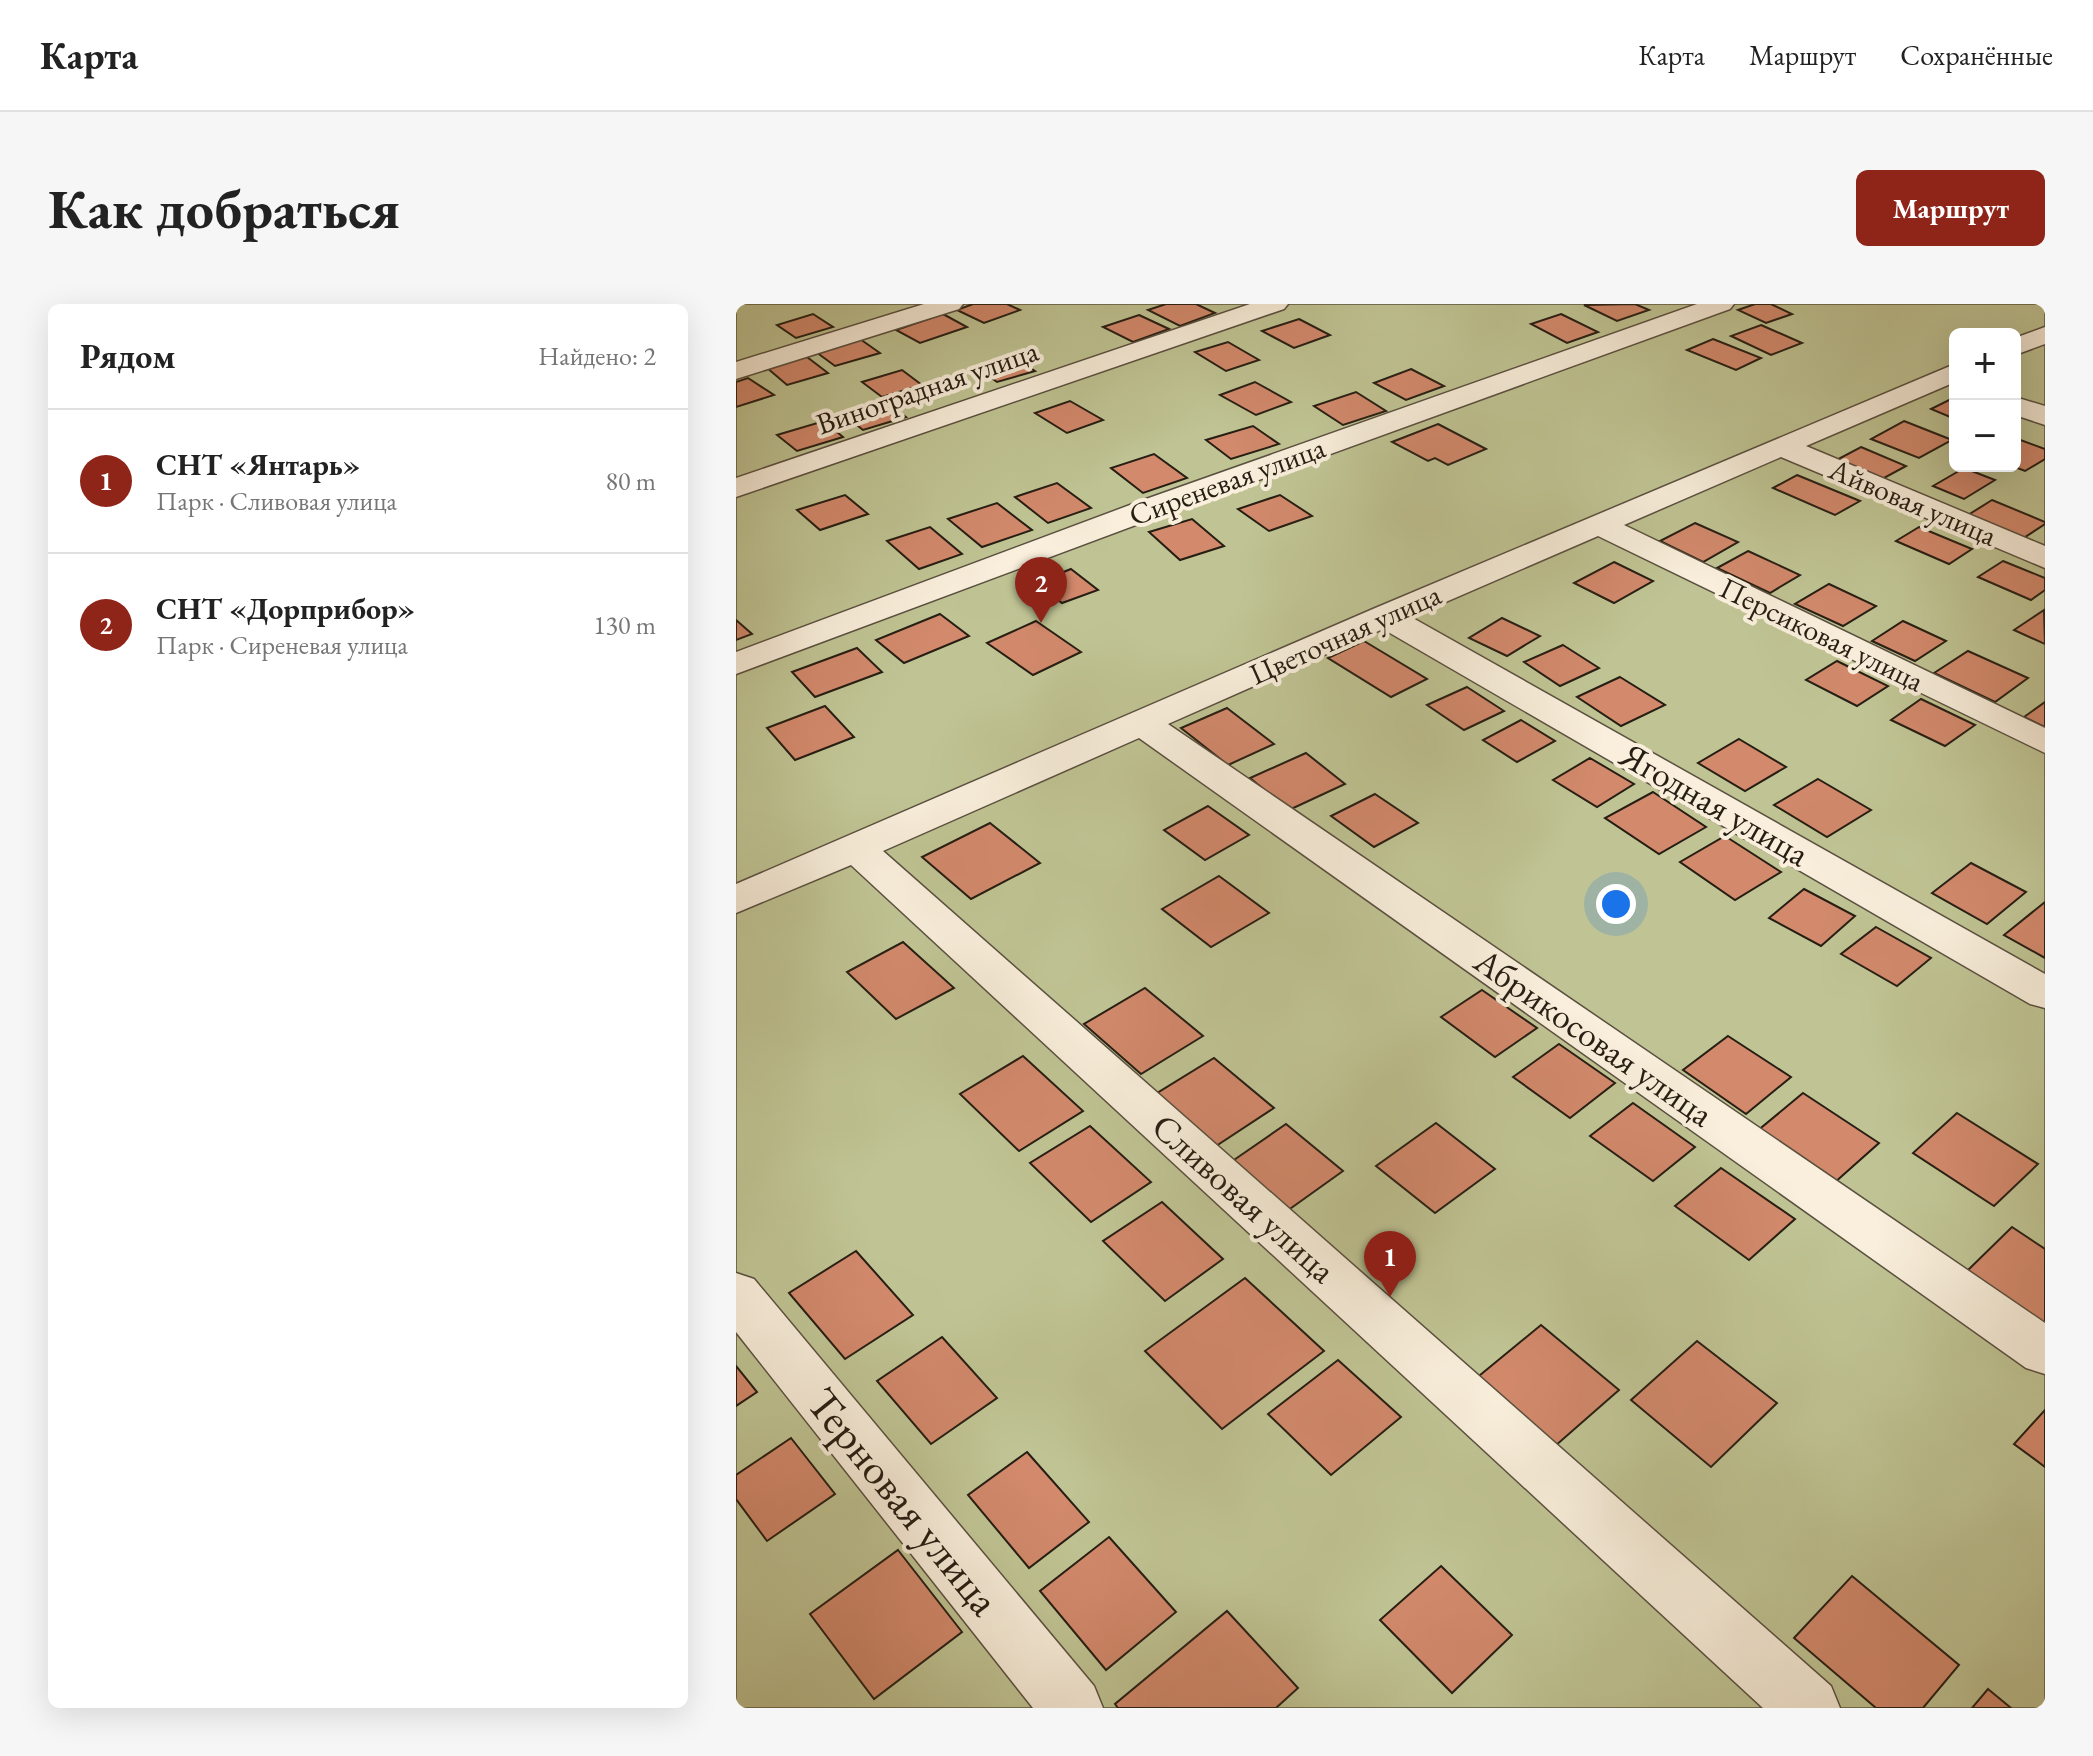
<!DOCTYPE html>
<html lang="ru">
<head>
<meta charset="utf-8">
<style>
	:root { --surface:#fff; --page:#f6f6f6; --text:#222; --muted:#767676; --line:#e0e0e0; --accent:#8f2418 }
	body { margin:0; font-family:"EB Garamond",serif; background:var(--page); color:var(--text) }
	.controls { position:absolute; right:24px; top:24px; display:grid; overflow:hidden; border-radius:12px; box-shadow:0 8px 32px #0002 }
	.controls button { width:72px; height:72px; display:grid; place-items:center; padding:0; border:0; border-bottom:2px solid var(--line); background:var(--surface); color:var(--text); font:40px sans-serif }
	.you { position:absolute; left:880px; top:600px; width:28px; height:28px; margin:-20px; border:6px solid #fff; border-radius:50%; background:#1a73e8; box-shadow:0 0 0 12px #1a73e833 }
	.badge { display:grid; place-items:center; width:52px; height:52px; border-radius:50%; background:var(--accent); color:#fff; font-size:26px; font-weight:700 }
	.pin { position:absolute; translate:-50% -66px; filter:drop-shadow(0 2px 4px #0008) }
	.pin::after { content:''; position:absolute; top:42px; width:28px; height:24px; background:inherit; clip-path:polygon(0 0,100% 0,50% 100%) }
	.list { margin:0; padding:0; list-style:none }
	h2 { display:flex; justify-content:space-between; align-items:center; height:104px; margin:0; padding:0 32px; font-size:34px }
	h2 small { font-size:26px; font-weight:400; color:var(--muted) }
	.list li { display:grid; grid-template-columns:52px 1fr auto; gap:24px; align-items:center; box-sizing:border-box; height:144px; padding:0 32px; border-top:2px solid var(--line) }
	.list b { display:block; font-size:30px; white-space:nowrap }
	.list p { margin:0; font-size:26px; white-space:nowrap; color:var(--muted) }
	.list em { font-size:26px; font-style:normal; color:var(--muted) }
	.map { position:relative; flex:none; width:1309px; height:1404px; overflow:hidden; border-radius:12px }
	header { display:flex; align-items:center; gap:48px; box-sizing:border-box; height:112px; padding:0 40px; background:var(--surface); border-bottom:2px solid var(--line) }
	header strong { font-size:38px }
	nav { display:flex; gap:44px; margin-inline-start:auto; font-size:28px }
	.intro { display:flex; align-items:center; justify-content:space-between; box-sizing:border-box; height:192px; padding:0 48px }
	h1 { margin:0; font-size:56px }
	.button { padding:20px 36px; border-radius:12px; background:var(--accent); color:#fff; font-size:28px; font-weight:700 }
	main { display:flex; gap:48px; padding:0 48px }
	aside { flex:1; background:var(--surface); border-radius:12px; box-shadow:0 8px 32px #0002 }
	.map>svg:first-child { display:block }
	.green { fill:#c0c494; stroke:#737154; stroke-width:2; fill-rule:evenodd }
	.building { fill:#d2896c; stroke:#261e13; stroke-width:2 }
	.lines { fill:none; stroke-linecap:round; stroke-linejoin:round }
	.minor-casing { stroke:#5a5040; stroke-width:3 }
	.minor { fill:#f9efdc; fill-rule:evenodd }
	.labels { text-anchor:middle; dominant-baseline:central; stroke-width:8; stroke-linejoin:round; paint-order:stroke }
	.far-street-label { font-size:30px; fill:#261e13; stroke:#f9efdc }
	.street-label { font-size:36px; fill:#261e13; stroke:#f9efdc }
	.near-street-label { font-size:44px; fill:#261e13; stroke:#f9efdc }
</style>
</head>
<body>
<header>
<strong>Карта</strong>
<nav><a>Карта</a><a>Маршрут</a><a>Сохранённые</a></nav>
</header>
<div class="intro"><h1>Как добраться</h1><a class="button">Маршрут</a></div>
<main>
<aside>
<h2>Рядом<small>Найдено: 2</small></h2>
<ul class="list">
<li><span class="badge">1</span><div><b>СНТ «Янтарь»</b><p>Парк · Сливовая улица</p></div><em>80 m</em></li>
<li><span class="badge">2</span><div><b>СНТ «Дорприбор»</b><p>Парк · Сиреневая улица</p></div><em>130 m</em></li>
</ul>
</aside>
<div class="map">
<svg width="1309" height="1404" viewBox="0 0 1309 1404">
	<rect width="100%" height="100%" fill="#f6e6c9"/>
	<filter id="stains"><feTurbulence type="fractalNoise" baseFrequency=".0025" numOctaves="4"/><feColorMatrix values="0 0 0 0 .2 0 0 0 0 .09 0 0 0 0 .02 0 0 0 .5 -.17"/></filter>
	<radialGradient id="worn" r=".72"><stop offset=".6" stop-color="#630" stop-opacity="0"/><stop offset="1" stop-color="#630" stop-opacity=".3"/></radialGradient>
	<path class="green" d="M0,0H1309V1404H0ZM1219,30H1279V162H1219Z"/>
	<g class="building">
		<polygon points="237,0 271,0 284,6 248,19 221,6"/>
		<polygon points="430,0 460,0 479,9 444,22 412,6"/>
		<polygon points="899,0 913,6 881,17 848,1"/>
		<polygon points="1019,0 1035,0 1056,10 1030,19 1002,6"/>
		<polygon points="77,10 97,23 60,34 41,21"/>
		<polygon points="207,10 231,23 184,39 160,26"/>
		<polygon points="825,10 862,28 831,39 795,20"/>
		<polygon points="403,11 433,25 397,38 367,23"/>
		<polygon points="563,15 594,31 558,44 526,27"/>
		<polygon points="1025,21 1066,39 1035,51 995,32"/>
		<polygon points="124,35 144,49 99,62 80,48"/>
		<polygon points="977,35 1025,54 1000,66 951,46"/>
		<polygon points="492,38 523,56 490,67 459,48"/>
		<polygon points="278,52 299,67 261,78 240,63"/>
		<polygon points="71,53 92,69 51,81 30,63"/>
		<polygon points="675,65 708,82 670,96 638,79"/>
		<polygon points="166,66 186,81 146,93 126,78"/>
		<polygon points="12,74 38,91 0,103 0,78"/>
		<polygon points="519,78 555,98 520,111 484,91"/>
		<polygon points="620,88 650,107 607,121 578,102"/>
		<polygon points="1219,93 1219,115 1195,105"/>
		<polygon points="150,97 170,113 127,126 107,110"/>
		<polygon points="334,97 367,116 331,129 299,109"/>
		<polygon points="88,117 107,133 61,147 41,131"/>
		<polygon points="1168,117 1216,136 1183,154 1135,135"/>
		<polygon points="702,120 750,145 712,161 699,154 692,157 656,138"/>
		<polygon points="517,122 543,140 495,155 470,136"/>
		<polygon points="1279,134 1309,145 1309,155 1289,167 1276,162 1279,162"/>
		<polygon points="1125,143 1170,162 1139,179 1093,160"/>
		<polygon points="418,150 451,174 407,189 375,164"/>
		<polygon points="1228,164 1259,176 1228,195 1197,182"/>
		<polygon points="1061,171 1124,197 1099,211 1037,184"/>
		<polygon points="321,179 355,204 312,219 279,193"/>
		<polygon points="109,191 132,210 84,226 61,206"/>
		<polygon points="544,191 576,212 533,227 502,205"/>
		<polygon points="1256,196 1309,218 1309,220 1280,239 1224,216"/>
		<polygon points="261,199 296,226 246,243 212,215"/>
		<polygon points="456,215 488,242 444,256 413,228"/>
		<polygon points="959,219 1002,238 967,258 924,237"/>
		<polygon points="194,223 226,250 183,265 151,237"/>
		<polygon points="1183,223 1236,245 1213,260 1160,237"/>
		<polygon points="1012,247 1064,271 1034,289 981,264"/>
		<polygon points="1267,257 1309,274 1309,286 1295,296 1242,273"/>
		<polygon points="878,258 917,277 878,299 838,279"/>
		<polygon points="335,265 362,286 326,299 300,279"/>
		<polygon points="1093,280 1140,302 1107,322 1059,300"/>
		<polygon points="1308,306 1309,340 1278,326"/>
		<polygon points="204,310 233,332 168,359 140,336"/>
		<polygon points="766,314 804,332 771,352 733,334"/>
		<polygon points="0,316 16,330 0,336"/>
		<polygon points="300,317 345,348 297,371 251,339"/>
		<polygon points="1167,317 1210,337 1179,357 1136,337"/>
		<polygon points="628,337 691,375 655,393 592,354"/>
		<polygon points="827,341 863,364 824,382 788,358"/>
		<polygon points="121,344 146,368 79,393 56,368"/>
		<polygon points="1232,347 1292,374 1259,398 1198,369"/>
		<polygon points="1101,357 1152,382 1121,402 1070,376"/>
		<polygon points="884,373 929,401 885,422 841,393"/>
		<polygon points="731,383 768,407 728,426 691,401"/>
		<polygon points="1185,395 1239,421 1209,442 1155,416"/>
		<polygon points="1309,398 1309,423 1288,413"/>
		<polygon points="89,402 118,433 59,456 31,424"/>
		<polygon points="491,404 538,440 492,461 445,424"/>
		<polygon points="785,416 819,437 781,458 747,436"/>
		<polygon points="1003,435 1050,463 1009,487 962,459"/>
		<polygon points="570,449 609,480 553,506 514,474"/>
		<polygon points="854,454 898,480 861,503 817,476"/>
		<polygon points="1082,475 1135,506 1091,533 1038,501"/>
		<polygon points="917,488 970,523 923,550 869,514"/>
		<polygon points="639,490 682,519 638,543 595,512"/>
		<polygon points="472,502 513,531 469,556 428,526"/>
		<polygon points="254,519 304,559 235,595 186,553"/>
		<polygon points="989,532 1045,568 999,596 944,558"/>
		<polygon points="1235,559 1290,588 1251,620 1196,589"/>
		<polygon points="483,572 533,609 475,643 426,605"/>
		<polygon points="1068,585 1119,612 1085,642 1033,614"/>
		<polygon points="1309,598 1309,654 1268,631"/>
		<polygon points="1140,623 1195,654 1161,682 1105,650"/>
		<polygon points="167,638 218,684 160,715 111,668"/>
		<polygon points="409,684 467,732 405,770 348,720"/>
		<polygon points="746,686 801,724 759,753 705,713"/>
		<polygon points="992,732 1055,773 1010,810 947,766"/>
		<polygon points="823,740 879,779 834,814 777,773"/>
		<polygon points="287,752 347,807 283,847 224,790"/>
		<polygon points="478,754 538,804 477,844 418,791"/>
		<polygon points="1067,789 1143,839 1097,880 1020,828"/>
		<polygon points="897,799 959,843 917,877 854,832"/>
		<polygon points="1221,809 1302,860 1258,902 1177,849"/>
		<polygon points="700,819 759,865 699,909 640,862"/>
		<polygon points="550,820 607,867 551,907 495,858"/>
		<polygon points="354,822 415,878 355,918 294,859"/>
		<polygon points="985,864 1059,915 1013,956 939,902"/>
		<polygon points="426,898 487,955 429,997 367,937"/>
		<polygon points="1276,923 1309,945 1309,1025 1228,970"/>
		<polygon points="120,947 177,1011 109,1055 53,989"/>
		<polygon points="509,974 588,1047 486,1125 409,1047"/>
		<polygon points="805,1021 883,1086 810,1150 732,1081"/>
		<polygon points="206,1033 261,1094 195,1140 141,1077"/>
		<polygon points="961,1037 1041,1099 975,1163 895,1096"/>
		<polygon points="602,1056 665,1113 595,1171 532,1110"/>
		<polygon points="0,1062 21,1088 0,1102"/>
		<polygon points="1309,1106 1309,1163 1278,1140"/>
		<polygon points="55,1134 99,1190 31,1237 0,1195 0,1171"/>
		<polygon points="291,1148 353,1218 293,1264 232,1191"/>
		<polygon points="373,1233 440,1308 370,1366 304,1287"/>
		<polygon points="162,1246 226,1328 138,1395 74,1310"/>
		<polygon points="705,1262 776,1331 716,1389 644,1316"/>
		<polygon points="1116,1272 1223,1361 1187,1404 1140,1404 1058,1334"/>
		<polygon points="491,1307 562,1384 540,1404 382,1404 379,1400"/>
		<polygon points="1252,1385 1275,1404 1236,1404"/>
	</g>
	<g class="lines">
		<defs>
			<g id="minor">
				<polygon points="188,0 227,0 223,5 0,75 0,58"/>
				<polygon points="514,0 552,0 548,5 0,193 0,174"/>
				<polygon points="961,0 998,0 994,5 432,209 0,370 0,348 410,195"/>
				<polygon points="1309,23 1309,40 1279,51 1279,34"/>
				<polygon points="1219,60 1219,78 1070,142 1309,242 1309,264 1045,153 888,221 1309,424 1309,449 862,232 675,313 1309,670 1309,704 1294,700 647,325 432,420 1309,1019 1309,1070 1290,1064 403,434 147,547 1095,1382 1104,1404 1027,1404 115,561 0,609 0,580 637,305"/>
				<polygon points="1279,93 1309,102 1309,121 1279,111"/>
				<polygon points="0,969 18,975 358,1382 367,1404 297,1404 0,1028"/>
			</g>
		</defs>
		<use href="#minor" class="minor-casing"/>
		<use href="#minor" class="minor"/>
	</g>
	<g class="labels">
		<g class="far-street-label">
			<text transform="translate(191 83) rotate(-19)">Виноградная улица</text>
			<text transform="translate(491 177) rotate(-20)">Сиреневая улица</text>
			<text transform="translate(1177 198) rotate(23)">Айвовая улица</text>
			<text transform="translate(609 330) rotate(-24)">Цветочная улица</text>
			<text transform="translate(1086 330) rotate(26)">Персиковая улица</text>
		</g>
		<g class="street-label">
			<text transform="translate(979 500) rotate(30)">Ягодная улица</text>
			<text transform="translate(858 733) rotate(35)">Абрикосовая улица</text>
			<text transform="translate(508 894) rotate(42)">Сливовая улица</text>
		</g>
		<g class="near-street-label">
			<text transform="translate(168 1197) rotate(51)">Терновая улица</text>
		</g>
	</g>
	<rect width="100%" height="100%" filter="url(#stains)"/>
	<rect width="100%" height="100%" fill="url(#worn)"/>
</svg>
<div class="controls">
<button>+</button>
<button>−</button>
</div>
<div class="you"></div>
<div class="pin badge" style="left:654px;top:993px">1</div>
<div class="pin badge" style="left:305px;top:319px">2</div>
</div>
</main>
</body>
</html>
